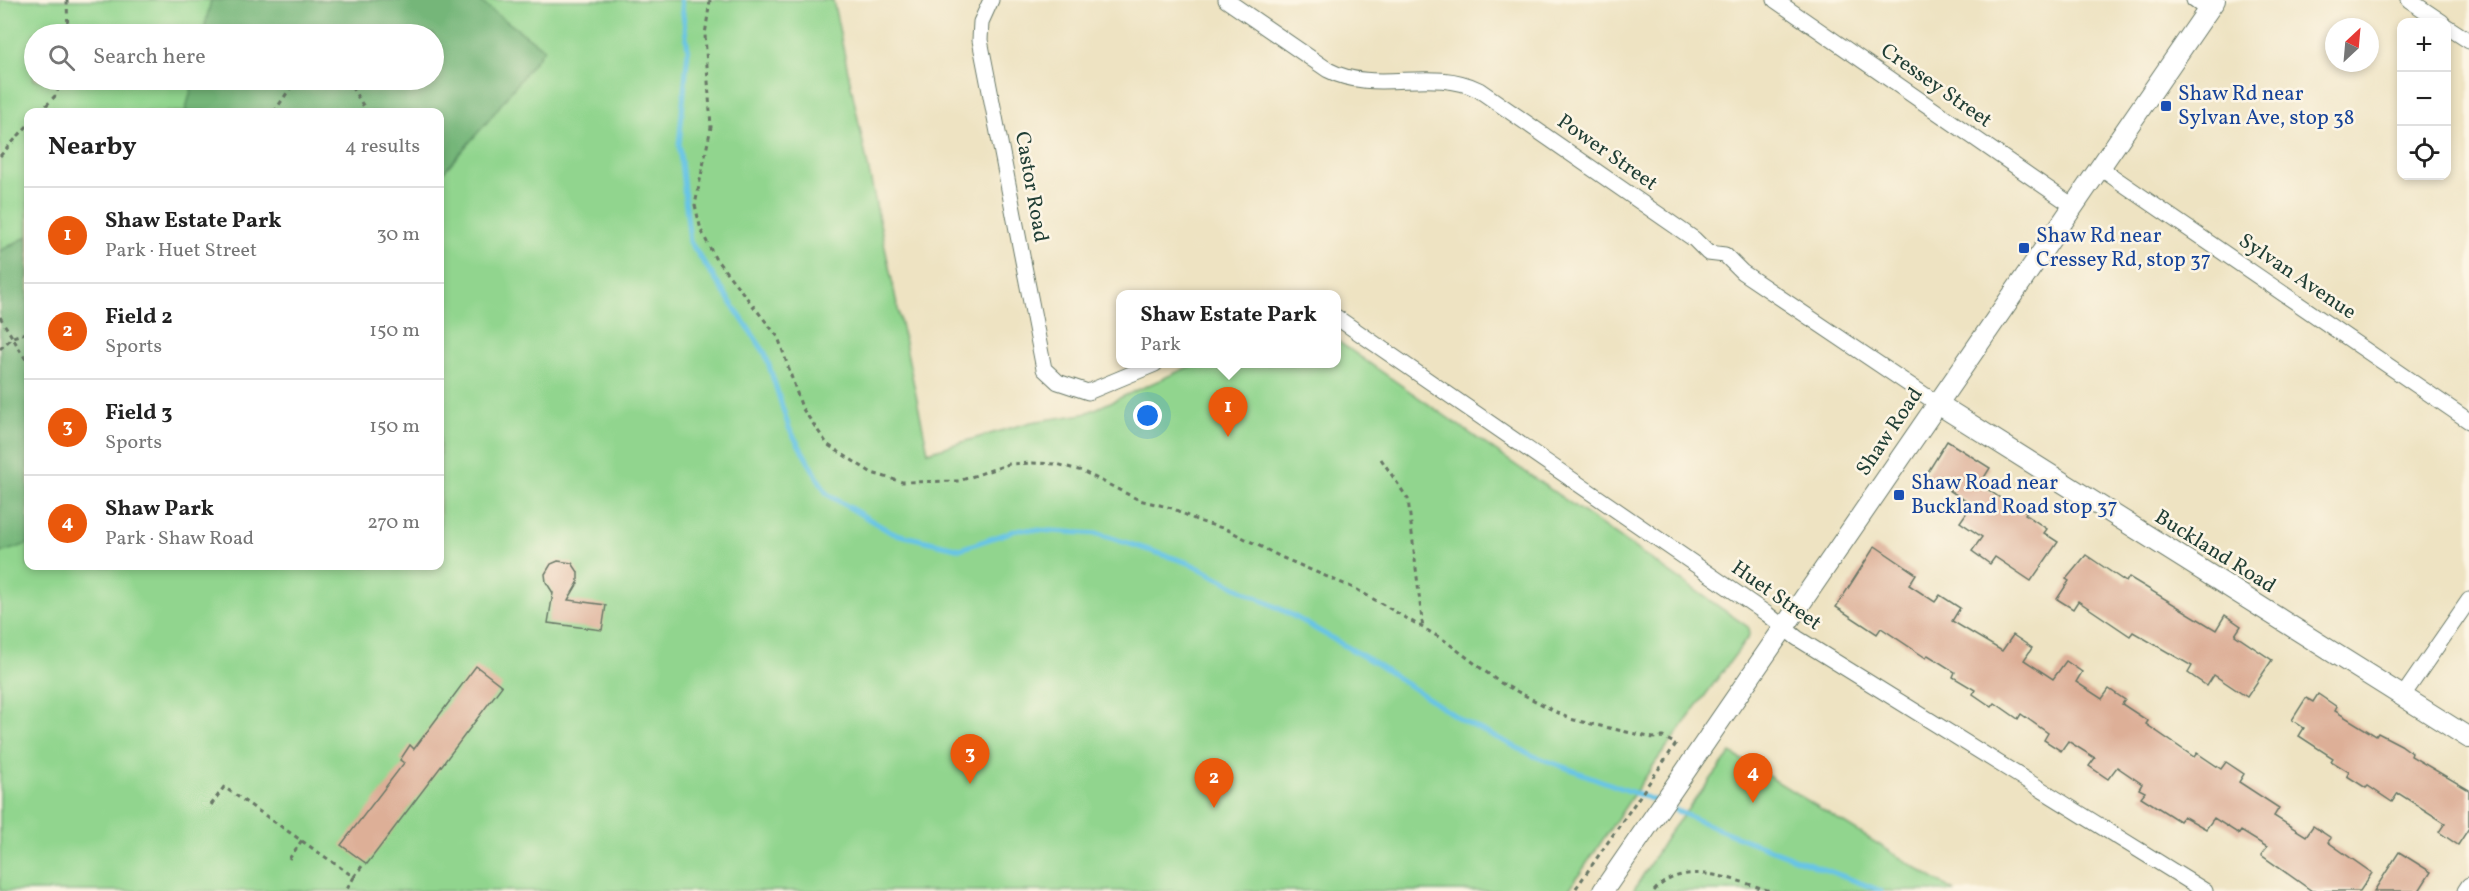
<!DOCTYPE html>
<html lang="en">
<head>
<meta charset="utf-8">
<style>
	:root { --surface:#fff; --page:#f6f6f6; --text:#222; --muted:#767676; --line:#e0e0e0; --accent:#ea580c }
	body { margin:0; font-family:Vollkorn,serif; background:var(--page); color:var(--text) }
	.controls { position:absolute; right:18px; top:18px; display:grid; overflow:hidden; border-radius:12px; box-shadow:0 3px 9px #0003 }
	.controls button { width:54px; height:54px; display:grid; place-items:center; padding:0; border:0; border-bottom:2px solid var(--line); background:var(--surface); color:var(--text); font:30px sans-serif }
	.compass { position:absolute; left:2325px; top:18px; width:54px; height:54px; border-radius:50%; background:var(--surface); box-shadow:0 3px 9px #0003; rotate:26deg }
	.you { position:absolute; left:1148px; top:416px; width:21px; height:21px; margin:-15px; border:4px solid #fff; border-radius:50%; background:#1a73e8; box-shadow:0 0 0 9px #1a73e833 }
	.badge { display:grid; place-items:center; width:39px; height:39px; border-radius:50%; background:var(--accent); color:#fff; font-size:20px; font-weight:700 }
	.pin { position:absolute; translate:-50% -50px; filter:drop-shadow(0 2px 3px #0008) }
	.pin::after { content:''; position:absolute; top:32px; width:21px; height:18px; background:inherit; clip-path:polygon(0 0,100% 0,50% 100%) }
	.popup { position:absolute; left:1116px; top:290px; width:225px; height:78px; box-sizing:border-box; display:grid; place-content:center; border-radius:12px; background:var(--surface); filter:drop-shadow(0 2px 4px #0005); font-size:20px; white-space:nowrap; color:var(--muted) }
	.popup b { font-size:22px; color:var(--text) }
	.popup::after { content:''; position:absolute; left:50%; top:100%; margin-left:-12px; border:12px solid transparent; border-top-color:var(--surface) }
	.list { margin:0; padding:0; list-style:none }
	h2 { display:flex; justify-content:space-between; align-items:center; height:78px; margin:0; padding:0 24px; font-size:26px }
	h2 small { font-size:20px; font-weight:400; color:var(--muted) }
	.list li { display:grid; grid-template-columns:39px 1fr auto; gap:18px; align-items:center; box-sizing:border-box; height:96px; padding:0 24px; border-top:2px solid var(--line) }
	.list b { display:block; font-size:22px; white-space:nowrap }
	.list p { margin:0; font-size:20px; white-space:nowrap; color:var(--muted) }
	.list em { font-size:20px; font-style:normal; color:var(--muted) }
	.icon { flex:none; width:33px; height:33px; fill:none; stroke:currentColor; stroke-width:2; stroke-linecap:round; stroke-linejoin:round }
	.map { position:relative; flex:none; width:2469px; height:891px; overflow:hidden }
	.search { position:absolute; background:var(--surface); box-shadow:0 3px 9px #0003; left:24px; top:24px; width:420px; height:66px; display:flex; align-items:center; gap:15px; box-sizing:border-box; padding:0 21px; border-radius:33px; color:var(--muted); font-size:22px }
	.panel { position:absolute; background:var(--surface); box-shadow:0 3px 9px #0003; left:24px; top:108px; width:420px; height:462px; border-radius:12px }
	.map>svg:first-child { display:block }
	.green { fill:#91d58e; stroke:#588961; stroke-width:1.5; fill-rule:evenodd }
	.forest { fill:#74b679; stroke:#4a7a56; stroke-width:1.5 }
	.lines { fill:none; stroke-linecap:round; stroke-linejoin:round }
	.stream { stroke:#68c4e6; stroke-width:5 }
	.building { fill:#ddaf97 }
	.minor-casing { stroke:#677766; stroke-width:17 }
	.tertiary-casing { stroke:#677766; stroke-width:22 }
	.path { stroke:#677766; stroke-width:3; stroke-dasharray:4.5 4.5; stroke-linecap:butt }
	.minor { stroke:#fff; stroke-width:15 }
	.tertiary { stroke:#fff; stroke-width:20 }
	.transit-dot { fill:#1a4fb4; stroke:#fcf5e5; stroke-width:2 }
	.labels { text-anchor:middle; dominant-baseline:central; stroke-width:5; stroke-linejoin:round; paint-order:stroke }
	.street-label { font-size:21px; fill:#1f3d34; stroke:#fcf5e5 }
	.transit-label { font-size:21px; fill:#164399; stroke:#fcf5e5; text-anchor:start }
</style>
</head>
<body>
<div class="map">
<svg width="2469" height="891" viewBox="0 0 2469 891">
	<rect width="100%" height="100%" fill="#fcf5e5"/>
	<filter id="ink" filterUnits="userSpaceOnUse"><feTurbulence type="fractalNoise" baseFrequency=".0167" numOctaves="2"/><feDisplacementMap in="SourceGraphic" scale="12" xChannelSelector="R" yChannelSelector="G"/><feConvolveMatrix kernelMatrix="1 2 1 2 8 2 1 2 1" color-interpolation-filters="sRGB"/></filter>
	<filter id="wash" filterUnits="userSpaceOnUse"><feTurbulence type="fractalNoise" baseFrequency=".008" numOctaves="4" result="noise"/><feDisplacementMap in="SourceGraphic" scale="24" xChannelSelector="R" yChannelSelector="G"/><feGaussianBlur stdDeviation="1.35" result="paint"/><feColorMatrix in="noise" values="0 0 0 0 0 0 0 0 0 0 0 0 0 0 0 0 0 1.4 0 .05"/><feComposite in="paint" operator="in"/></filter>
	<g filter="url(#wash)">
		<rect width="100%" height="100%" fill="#eee3c2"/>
		<g class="green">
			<path d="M0,0H833L928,452L1031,422L1084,414L1195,364H1336V340L1748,627L1749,636L1655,763L1568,891H0ZM34,34H434V80H34ZM28,112H440V566H28Z"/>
			<polygon points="1731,753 1954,891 1633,891 1668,835"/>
		</g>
		<g class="forest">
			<polygon points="211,0 478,0 544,49 488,121 440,176 440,112 185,112 194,80 434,80 434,34 203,34"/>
			<polygon points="28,236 28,544 0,553 0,251"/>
		</g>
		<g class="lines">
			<g class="stream">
				<polyline points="681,0 688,50 679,145 690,242 765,353 789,428 827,494 892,533 960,549 1020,529 1099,534 1189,563 1288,613 1375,663 1463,721 1534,756 1659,802"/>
				<path d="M1667,806C1736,840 1810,862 1881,891"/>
			</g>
		</g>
		<g id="blocks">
			<g class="building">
				<polygon points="1947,441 1990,468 1980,484 2006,502 2008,500 2027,512 2025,514 2047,529 2044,533 2058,542 2031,581 1995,557 1990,564 1972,551 1982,537 1960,522 1972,505 1926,475"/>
				<polygon points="1875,546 1916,574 1909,585 1935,602 1940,595 1960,608 1952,621 2002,651 2013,635 2032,648 2024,660 2053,679 2066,661 2082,672 2076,682 2102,699 2109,689 2125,700 2122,704 2148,721 2146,724 2194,757 2197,753 2221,769 2226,762 2244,774 2239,782 2279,808 2274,816 2306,836 2313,826 2331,838 2328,842 2372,873 2360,891 2312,891 2261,855 2267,847 2241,831 2239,834 2214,818 2206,829 2183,816 2179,821 2141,797 2145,792 2139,789 2142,784 2117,767 2108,779 2089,766 2095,758 2068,741 2061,751 2044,740 2048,733 2021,714 2018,719 1995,703 1992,707 1973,694 1975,690 1953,677 1955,672 1928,655 1926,658 1881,628 1877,634 1836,607"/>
				<polygon points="2086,555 2126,582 2129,577 2216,630 2225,615 2241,626 2235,635 2272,660 2247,697 2214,675 2207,686 2188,673 2192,666 2133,632 2130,636 2078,601 2073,609 2057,599 2069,581 2066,579"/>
				<polygon points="558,561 572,563 578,572 578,583 568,600 606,605 602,630 548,623 553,593 546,582 545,574 551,564"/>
				<polygon points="476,666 502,686 367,864 341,845 404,763 400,760 410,745 414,749"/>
				<polygon points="2318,694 2337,707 2335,711 2376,736 2378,733 2401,745 2412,753 2411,756 2469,790 2469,828 2458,845 2439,832 2445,823 2398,793 2392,802 2368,786 2366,788 2347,776 2349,772 2331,761 2333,758 2299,736 2304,728 2292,720 2306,698 2313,702"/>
				<polygon points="2399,852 2431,872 2419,891 2374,891"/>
			</g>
		</g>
	</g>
	<g filter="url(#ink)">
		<use href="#blocks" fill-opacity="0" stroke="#677766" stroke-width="1.5"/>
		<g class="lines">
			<defs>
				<g id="minor">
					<polyline points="991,0 981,22 980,40 1044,369 1058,382 1088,392 1155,364"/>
					<path d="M1226,0L1328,70C1375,95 1432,66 1479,90L1694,239L1708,253L1725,255L1742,272L1938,404"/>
					<polyline points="1775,0 2073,206"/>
					<polyline points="2194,0 2208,10"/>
					<polyline points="2409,0 2442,22"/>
					<polyline points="2446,26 2469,41"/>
					<polyline points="2100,168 2469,421"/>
					<polyline points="1336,317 1767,614 1797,638 2205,891"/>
					<polyline points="2402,697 2469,600"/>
					<polyline points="2465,891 2469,885"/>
				</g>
				<g id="tertiary">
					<polyline points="1938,404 2469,738"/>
					<polyline points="1603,891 2215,0"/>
				</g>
			</defs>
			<use href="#minor" class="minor-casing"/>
			<use href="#tertiary" class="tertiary-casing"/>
			<g class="path">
				<polyline points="67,0 68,34"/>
				<polyline points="710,0 705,35 711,127 695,205 701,230 715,258 778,337 802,408 828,445 872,473 902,482 959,481 1009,464 1033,463 1057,464 1082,471 1139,500 1172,508 1198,521 1226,529 1283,558 1356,589 1444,640 1499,682 1570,719 1653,738 1663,737 1676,744 1574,891"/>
				<polyline points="335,80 351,86 364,107 363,112"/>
				<polyline points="40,112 56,95 61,80"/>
				<polyline points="274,112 296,80"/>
				<polyline points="0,156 28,125"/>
				<polyline points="0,317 28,363"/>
				<polyline points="0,349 13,337 28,332"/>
				<polyline points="1381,459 1408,499 1423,629"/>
				<polyline points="211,805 224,787 354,877 346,891"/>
				<polyline points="289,859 302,840"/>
				<polyline points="354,877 365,862"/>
				<path d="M1654,891C1683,858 1735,880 1770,891"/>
			</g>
			<use href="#minor" class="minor"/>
			<use href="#tertiary" class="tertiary"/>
		</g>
	</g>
	<g class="transit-dot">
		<rect x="2160" y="100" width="12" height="12" rx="3"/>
		<rect x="2018" y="242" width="12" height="12" rx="3"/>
		<rect x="1893" y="489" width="12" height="12" rx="3"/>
	</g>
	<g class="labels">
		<g class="street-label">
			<text transform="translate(1936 86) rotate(35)">Cressey Street</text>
			<text transform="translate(1607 153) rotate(35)">Power Street</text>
			<text transform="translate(1031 187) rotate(80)">Castor Road</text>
			<text transform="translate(2297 277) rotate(34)">Sylvan Avenue</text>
			<text transform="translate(1890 432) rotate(-56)">Shaw Road</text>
			<text transform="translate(2215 552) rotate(32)">Buckland Road</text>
			<text transform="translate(1776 596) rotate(35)">Huet Street</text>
		</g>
		<g class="transit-label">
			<text x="2178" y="94">Shaw Rd near<tspan x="2178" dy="24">Sylvan Ave, stop 38</tspan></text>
			<text x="2036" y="236">Shaw Rd near<tspan x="2036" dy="24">Cressey Rd, stop 37</tspan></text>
			<text x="1911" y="483">Shaw Road near<tspan x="1911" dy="24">Buckland Road stop 37</tspan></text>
		</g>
	</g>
</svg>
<div class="controls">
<button>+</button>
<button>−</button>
<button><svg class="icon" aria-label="locate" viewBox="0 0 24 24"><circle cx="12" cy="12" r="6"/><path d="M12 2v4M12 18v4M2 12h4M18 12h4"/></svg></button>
</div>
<svg class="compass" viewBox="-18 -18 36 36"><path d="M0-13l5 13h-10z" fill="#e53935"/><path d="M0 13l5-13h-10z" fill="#767676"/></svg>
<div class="you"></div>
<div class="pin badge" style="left:1228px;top:437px">1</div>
<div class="popup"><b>Shaw Estate Park</b>Park</div>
<div class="pin badge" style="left:1214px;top:808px">2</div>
<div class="pin badge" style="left:970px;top:784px">3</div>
<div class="pin badge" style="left:1753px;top:803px">4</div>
<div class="search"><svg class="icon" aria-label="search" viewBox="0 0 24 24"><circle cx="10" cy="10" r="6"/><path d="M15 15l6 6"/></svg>Search here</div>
<section class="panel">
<h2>Nearby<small>4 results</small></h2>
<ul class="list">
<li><span class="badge">1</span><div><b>Shaw Estate Park</b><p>Park · Huet Street</p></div><em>30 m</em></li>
<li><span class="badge">2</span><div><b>Field 2</b><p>Sports</p></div><em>150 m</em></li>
<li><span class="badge">3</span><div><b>Field 3</b><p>Sports</p></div><em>150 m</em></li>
<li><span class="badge">4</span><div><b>Shaw Park</b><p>Park · Shaw Road</p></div><em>270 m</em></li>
</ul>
</section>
</div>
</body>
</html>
